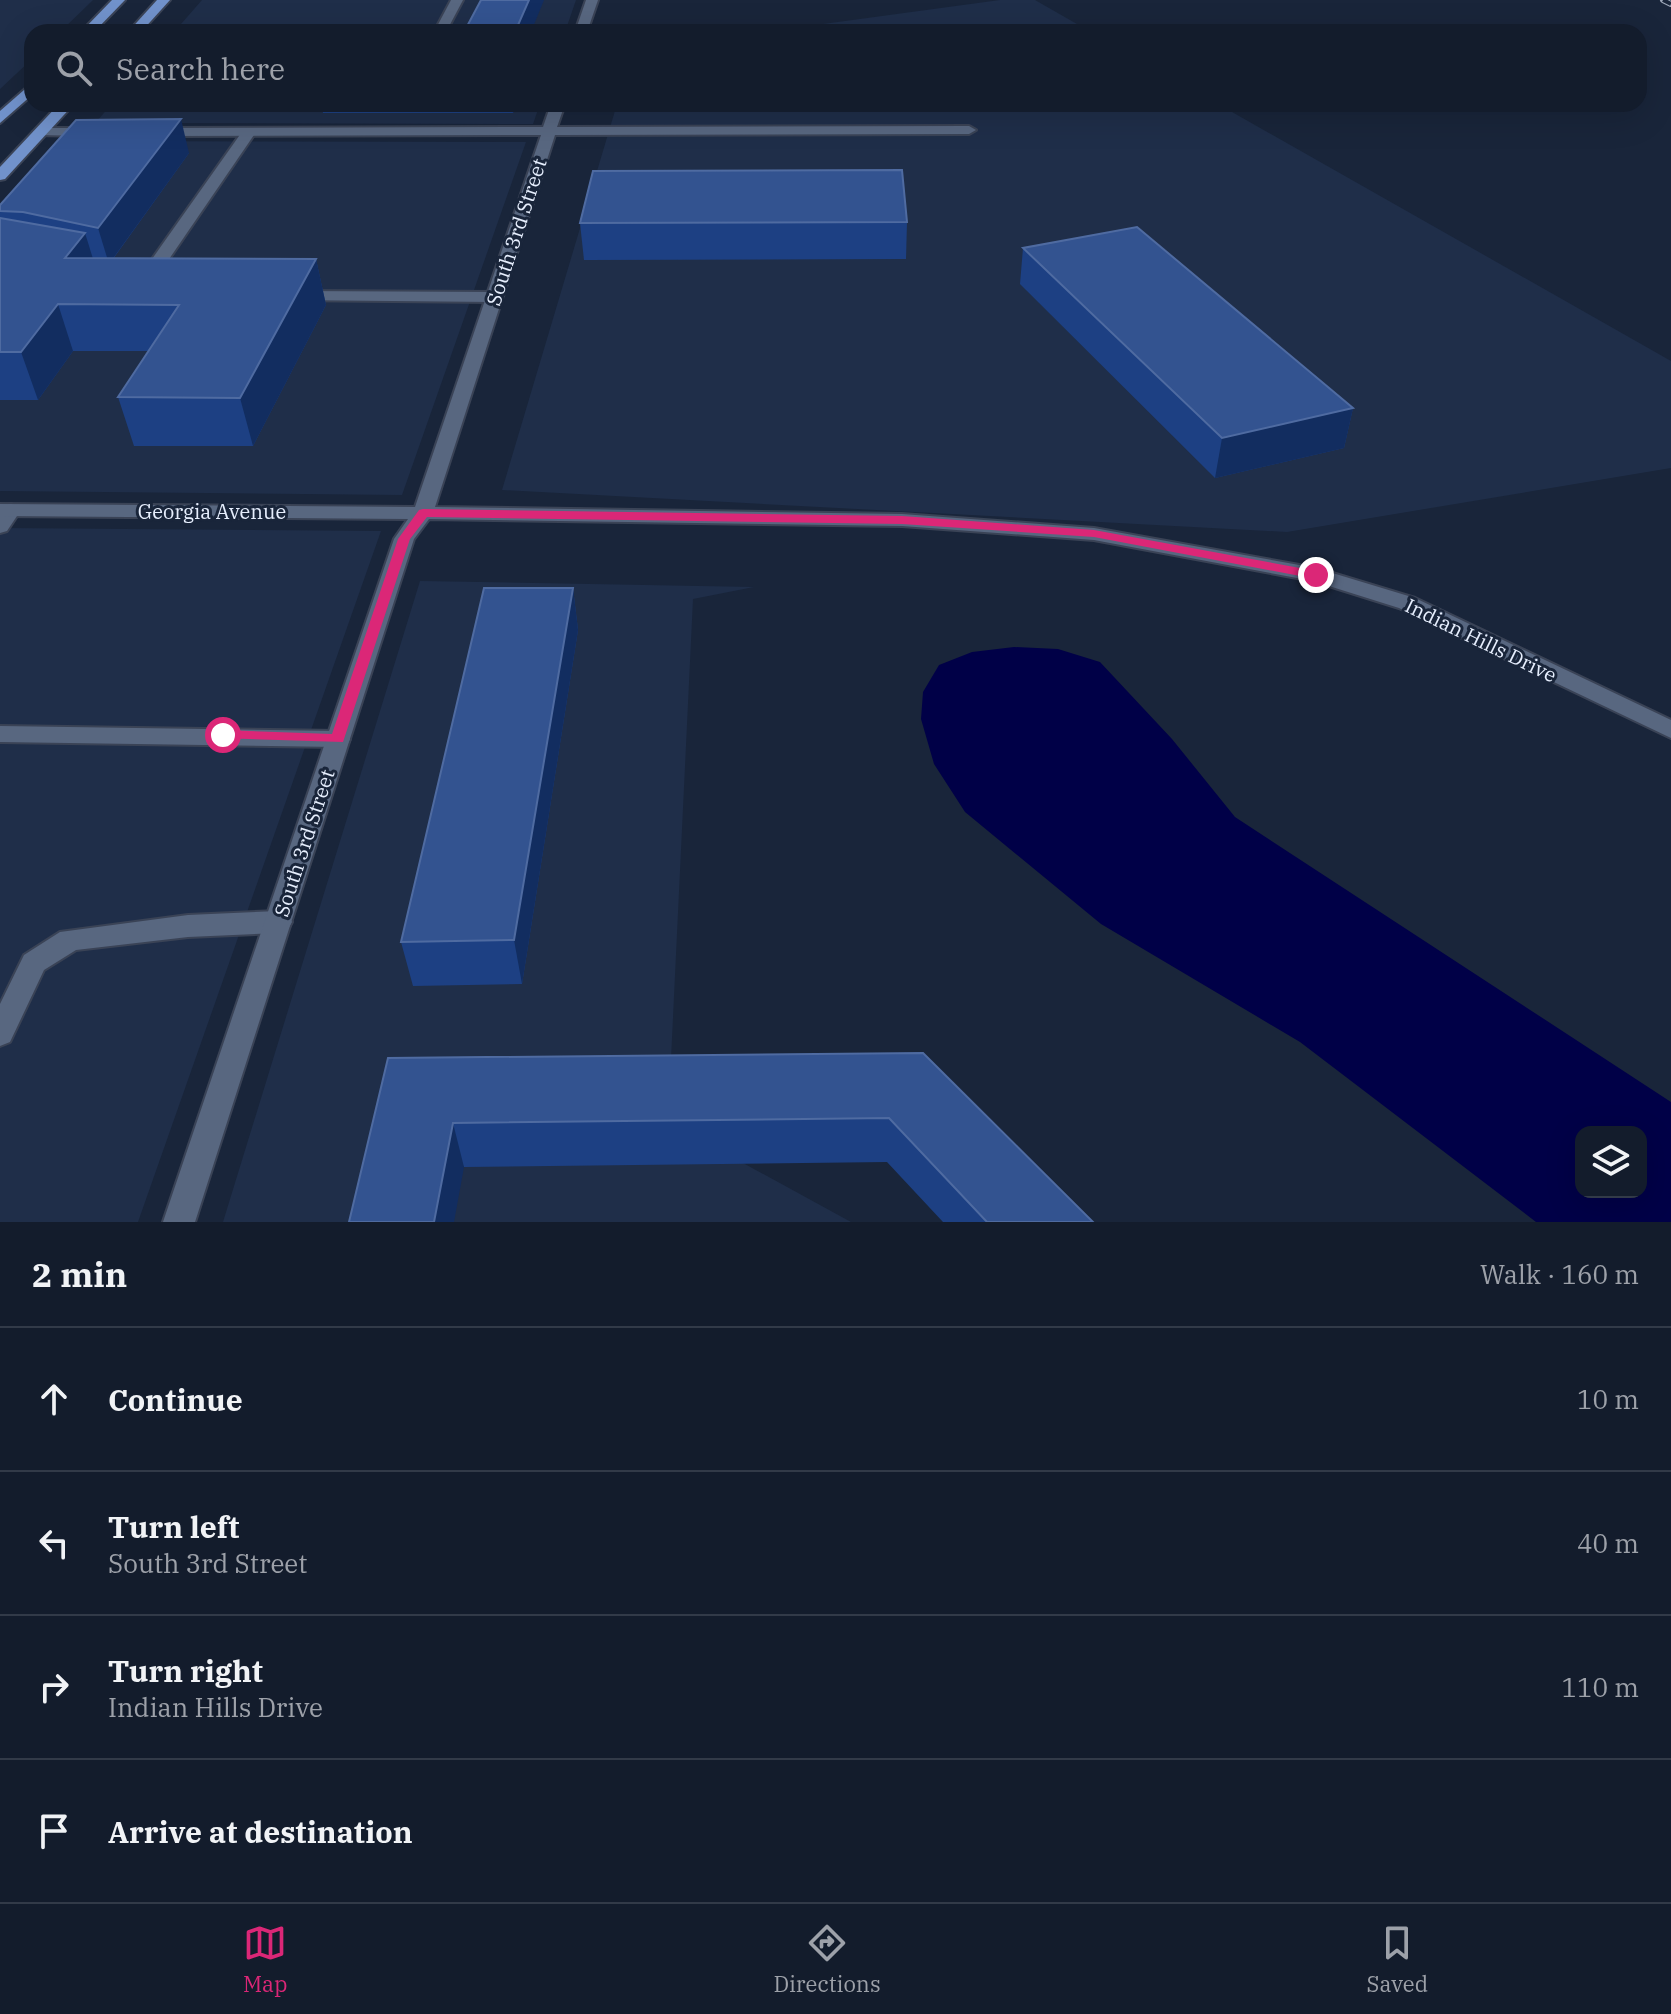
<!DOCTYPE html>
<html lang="en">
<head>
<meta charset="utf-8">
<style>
	:root { --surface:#131c2c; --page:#202938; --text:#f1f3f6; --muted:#9da1a9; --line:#323a48; --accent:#db2777 }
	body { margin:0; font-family:"IBM Plex Serif",serif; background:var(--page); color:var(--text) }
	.controls { position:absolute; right:24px; bottom:24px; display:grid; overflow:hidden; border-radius:16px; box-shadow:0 8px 32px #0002 }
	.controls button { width:72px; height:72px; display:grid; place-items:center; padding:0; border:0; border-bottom:2px solid var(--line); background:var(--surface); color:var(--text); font:40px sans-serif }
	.stop { position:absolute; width:24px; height:24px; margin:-18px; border:6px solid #db2777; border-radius:50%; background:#fff }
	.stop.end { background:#db2777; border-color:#fff; box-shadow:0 2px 8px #0008 }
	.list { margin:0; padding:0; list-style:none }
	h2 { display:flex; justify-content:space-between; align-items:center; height:104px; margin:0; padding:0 32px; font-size:34px }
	h2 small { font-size:26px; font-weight:400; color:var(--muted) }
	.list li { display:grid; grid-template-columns:52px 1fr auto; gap:24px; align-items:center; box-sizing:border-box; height:144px; padding:0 32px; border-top:2px solid var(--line) }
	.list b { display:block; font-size:30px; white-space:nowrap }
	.list p { margin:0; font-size:26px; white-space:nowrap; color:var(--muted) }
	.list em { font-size:26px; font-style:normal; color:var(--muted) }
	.icon { flex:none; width:44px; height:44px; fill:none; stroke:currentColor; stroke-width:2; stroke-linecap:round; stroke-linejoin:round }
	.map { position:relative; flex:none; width:1671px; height:1222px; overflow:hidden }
	.search { position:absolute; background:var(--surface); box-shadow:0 8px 32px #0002; left:24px; right:24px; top:24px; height:88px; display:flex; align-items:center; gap:20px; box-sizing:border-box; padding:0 28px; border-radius:24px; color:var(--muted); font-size:30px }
	.sheet { height:680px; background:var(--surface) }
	nav { display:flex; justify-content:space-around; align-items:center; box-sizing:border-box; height:112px; border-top:2px solid var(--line); background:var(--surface); font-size:22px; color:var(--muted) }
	nav a { display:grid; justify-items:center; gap:4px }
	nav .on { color:var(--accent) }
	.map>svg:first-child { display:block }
	.built { fill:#1f2e49 }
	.water { fill:#000047; fill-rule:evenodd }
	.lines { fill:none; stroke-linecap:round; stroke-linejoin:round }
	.service-casing { stroke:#3a4356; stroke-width:4 }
	.minor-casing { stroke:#3a4356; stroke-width:4 }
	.primary-casing { stroke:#3a4356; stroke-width:4 }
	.service { fill:#586780; fill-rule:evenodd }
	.minor { fill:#586780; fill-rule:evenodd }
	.primary { fill:#7192cb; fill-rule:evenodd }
	.rail-casing { stroke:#9ea8b9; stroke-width:6 }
	.rail { stroke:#19253a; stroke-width:4; stroke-dasharray:11; stroke-linecap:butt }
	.wall { fill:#1d4083 }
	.shaded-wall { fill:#122d60 }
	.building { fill:#335390; stroke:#4f6ba1; stroke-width:2 }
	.route { fill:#db2777 }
	.labels { text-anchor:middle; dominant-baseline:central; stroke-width:6; stroke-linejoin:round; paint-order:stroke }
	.street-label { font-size:20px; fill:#e6eefd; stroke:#19253a }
</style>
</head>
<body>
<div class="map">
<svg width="1671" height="1222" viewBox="0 0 1671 1222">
	<rect width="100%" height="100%" fill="#19253a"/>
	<g class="built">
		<polygon points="0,0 93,0 60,32 32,32 32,59 0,89"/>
		<polygon points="202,0 576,0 565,32 174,32"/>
		<polygon points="1000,0 1035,0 1091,32 764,32"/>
		<polygon points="112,104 540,104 533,124 95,123"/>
		<polygon points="617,104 1218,104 1671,361 1671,468 1287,532 502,490"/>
		<polygon points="80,141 526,142 402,495 0,491 0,233"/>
		<polygon points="0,528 381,531 138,1222 0,1222"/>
		<polygon points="420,581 754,587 693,599 668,1122 851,1222 223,1222"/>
	</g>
	<path class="water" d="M1014,647L1058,649L1100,662L1172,739L1235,817L1671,1102V1222H1536L1300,1042L1101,924L965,812L934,764L921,719L923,692L939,665L972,652ZM1581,1132H1641V1192H1581Z"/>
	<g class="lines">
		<defs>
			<g id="service">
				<polygon points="451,0 463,0 446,32 434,32"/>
				<polygon points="249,128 256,132 152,284 140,284 138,280 140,276 244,129"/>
				<polygon points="295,291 494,292 502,297 494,302 289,300 287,296 289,292"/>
				<polygon points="11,504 21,510 7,531 0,533 0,511 4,506"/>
				<polygon points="0,726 338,731 347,733 350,739 347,745 338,747 0,742"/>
				<polygon points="278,911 288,915 292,922 288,929 278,933 188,937 76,950 44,970 10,1042 0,1046 0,1004 24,955 60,932 188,915"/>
			</g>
			<g id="minor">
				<polygon points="586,0 598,0 587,32 575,32"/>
				<polygon points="551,104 565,104 557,127 969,126 976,130 969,134 555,135 435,507 902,514 1094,528 1316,568 1415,598 1671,720 1671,738 1399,608 1313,581 1094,540 902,526 429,519 414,539 195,1222 163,1222 394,539 408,519 0,516 0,504 415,507 541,135 155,136 148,132 155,128 543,127"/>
				<polygon points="40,128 92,128 99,132 92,136 35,135 33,132"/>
			</g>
			<g id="primary">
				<polygon points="112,0 125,0 94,32 81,32"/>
				<polygon points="157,0 170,0 141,32 128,32"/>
				<polygon points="32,83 32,95 0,123 0,111"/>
				<polygon points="59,104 74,104 5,179 0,180 0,167"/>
			</g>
		</defs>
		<use href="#service" class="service-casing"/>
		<use href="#minor" class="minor-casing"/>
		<use href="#primary" class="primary-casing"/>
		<use href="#service" class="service"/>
		<use href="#minor" class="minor"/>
		<use href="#primary" class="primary"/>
		<defs>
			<polyline id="rail" points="1663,0 1671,4"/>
		</defs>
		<use href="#rail" class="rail-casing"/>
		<use href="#rail" class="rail"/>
	</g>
	<g class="wall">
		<polygon points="321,104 517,104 513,113 323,113"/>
		<polygon points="189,153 113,259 316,259 326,305 253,446 134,446 118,397 149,351 73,351 38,400 0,400 0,205"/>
		<polygon points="907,222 906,259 584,260 580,223"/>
		<polygon points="1023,248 1353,408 1344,448 1215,478 1020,284"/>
		<polygon points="573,588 578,630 522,984 413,986 401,942"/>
		<polygon points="923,1053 1093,1222 943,1222 887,1162 464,1167 388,1058"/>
	</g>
	<g class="shaded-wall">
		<polygon points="529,0 544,0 531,32 515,32"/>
		<polygon points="512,104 517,104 513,113"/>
		<polygon points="181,119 189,153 109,264 98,228"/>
		<polygon points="85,233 99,278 65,258"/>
		<polygon points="316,259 326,305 253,446 240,398"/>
		<polygon points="58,304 73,351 38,400 21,352"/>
		<polygon points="1353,408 1344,448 1215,478 1222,438"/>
		<polygon points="573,588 578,630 522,984 514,940"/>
		<polygon points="453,1123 464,1167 454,1222 434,1222"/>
	</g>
	<g class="building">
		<polygon points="481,0 529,0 515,32 464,32"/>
		<polygon points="181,119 98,228 23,212 0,211 0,205 76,120"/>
		<polygon points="902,170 907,222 580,223 593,171"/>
		<polygon points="0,218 85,233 65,258 316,259 240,398 118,397 179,305 58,304 21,352 0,352"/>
		<polygon points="1137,227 1353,408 1222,438 1023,248"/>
		<polygon points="484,588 573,588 514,940 401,942"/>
		<polygon points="923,1053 1093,1222 987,1222 889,1118 453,1123 434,1222 349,1222 388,1058"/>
	</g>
	<polygon class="route" points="423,509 902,516 1094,530 1316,571 1323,575 1316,579 1094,537 902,524 427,517 410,539 343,742 218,738 215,735 223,730 332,734 398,539 419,510"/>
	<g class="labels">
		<g class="street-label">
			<text transform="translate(516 232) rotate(-72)">South 3rd Street</text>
			<text x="212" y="511">Georgia Avenue</text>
			<text transform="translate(1481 640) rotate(26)">Indian Hills Drive</text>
			<text transform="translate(304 843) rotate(-72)">South 3rd Street</text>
		</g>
	</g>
</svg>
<div class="controls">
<button><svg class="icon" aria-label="layers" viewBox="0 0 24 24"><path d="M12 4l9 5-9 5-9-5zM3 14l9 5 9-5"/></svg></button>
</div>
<div class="stop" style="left:223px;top:735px"></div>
<div class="stop end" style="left:1316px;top:575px"></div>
<div class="search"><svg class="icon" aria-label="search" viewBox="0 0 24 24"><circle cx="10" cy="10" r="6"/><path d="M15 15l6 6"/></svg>Search here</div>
</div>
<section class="sheet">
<h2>2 min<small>Walk · 160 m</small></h2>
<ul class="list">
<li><svg class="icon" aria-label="ahead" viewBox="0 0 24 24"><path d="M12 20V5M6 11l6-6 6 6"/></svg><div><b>Continue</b></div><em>10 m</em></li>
<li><svg class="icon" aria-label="left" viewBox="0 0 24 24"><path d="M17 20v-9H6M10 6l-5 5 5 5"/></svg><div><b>Turn left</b><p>South 3rd Street</p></div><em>40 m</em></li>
<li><svg class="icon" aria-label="right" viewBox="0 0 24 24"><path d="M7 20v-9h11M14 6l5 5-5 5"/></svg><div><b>Turn right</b><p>Indian Hills Drive</p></div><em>110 m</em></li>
<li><svg class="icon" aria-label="arrive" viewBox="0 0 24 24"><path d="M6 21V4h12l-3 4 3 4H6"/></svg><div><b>Arrive at destination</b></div></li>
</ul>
</section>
<nav>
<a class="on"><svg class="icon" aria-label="map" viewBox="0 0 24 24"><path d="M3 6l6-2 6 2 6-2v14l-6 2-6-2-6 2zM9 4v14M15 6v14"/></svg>Map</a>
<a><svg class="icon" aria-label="directions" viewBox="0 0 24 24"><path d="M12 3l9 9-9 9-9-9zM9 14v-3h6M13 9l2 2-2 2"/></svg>Directions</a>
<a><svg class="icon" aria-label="saved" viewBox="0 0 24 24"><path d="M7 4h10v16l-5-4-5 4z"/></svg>Saved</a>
</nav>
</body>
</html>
